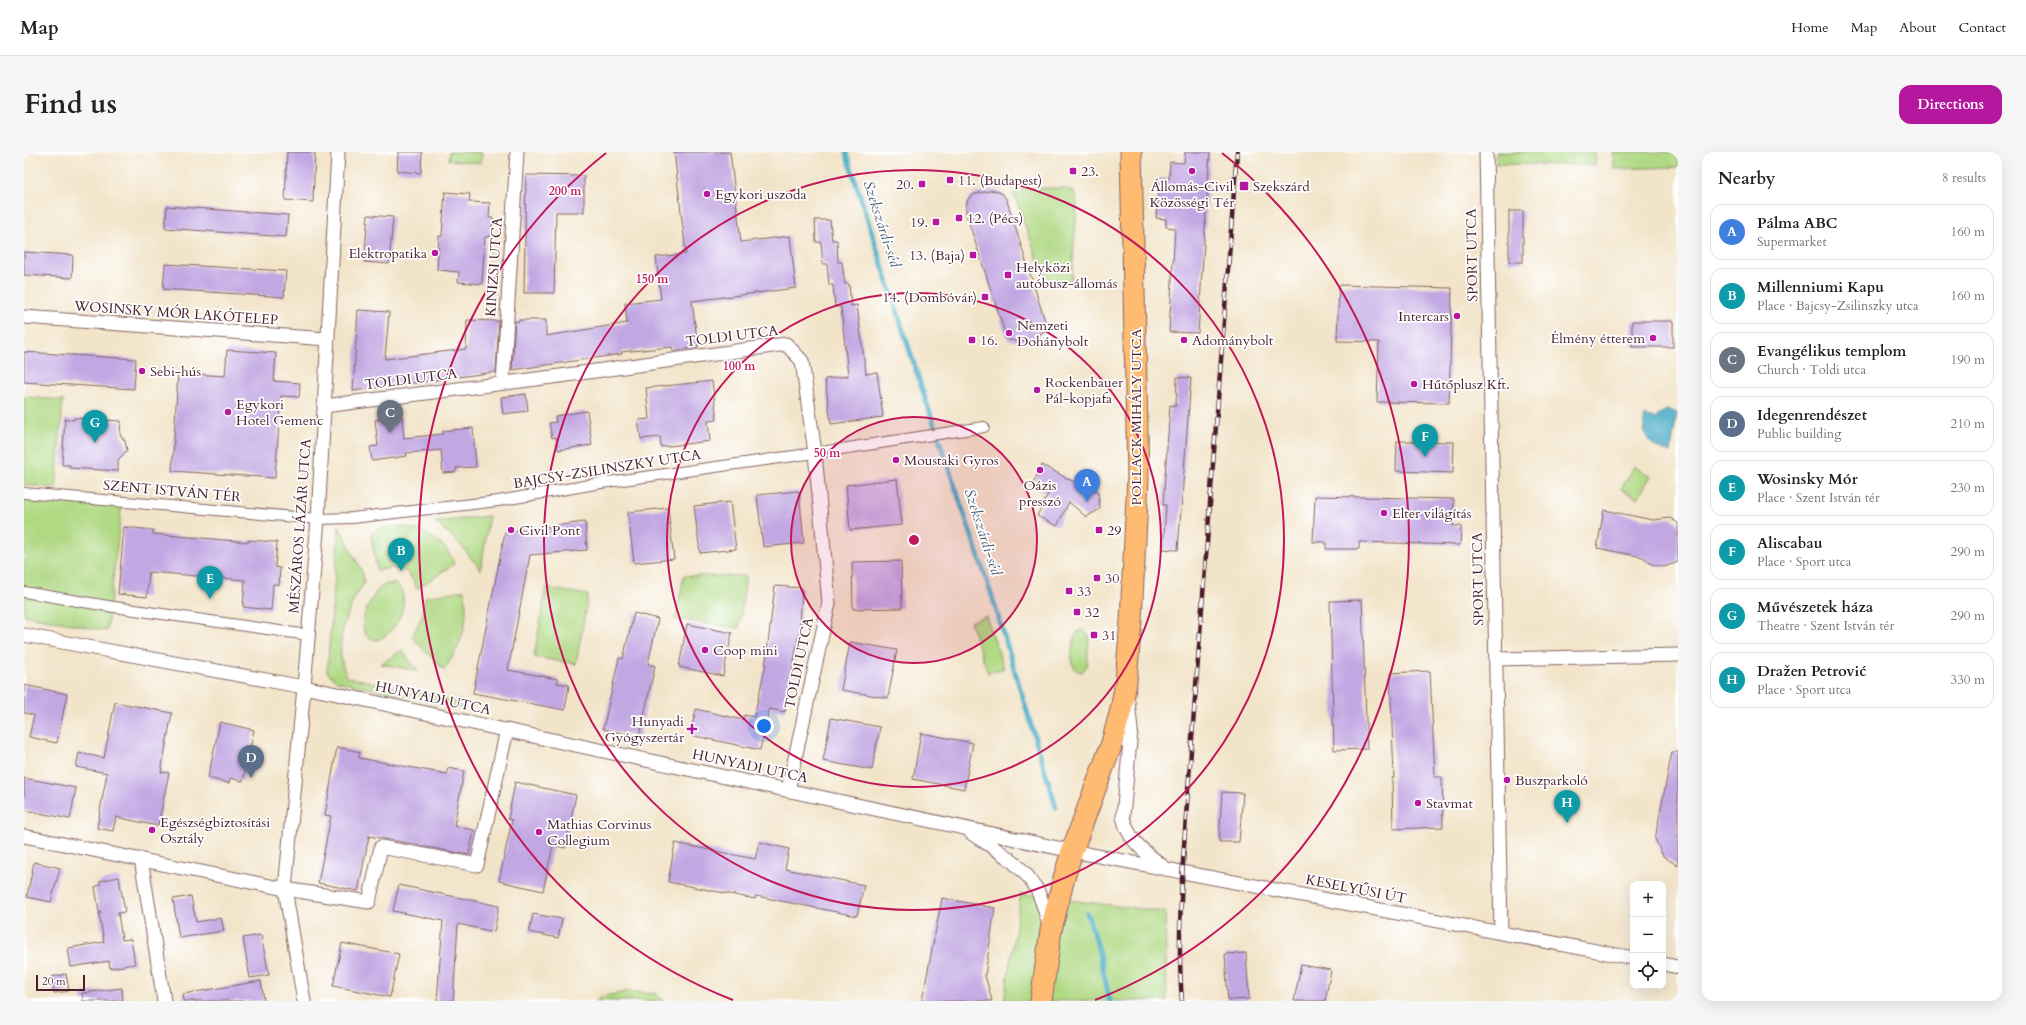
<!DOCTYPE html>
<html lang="en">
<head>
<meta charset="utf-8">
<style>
	:root { --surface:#fff; --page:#f6f6f6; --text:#222; --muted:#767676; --line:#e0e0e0; --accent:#b5179e }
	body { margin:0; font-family:Cardo,serif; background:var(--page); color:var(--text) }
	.controls { position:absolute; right:12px; bottom:12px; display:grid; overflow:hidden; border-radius:8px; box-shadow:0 4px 16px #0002 }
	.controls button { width:36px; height:36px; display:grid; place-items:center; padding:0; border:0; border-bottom:1px solid var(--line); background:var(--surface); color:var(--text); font:20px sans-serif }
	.scale { position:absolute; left:12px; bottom:10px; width:49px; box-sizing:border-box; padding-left:4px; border:2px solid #4a1f2b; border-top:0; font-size:11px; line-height:14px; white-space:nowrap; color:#4a1f2b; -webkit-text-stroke:3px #fff; paint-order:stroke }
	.you { position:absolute; left:740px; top:574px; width:14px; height:14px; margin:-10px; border:3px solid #fff; border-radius:50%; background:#1a73e8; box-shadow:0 0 0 6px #1a73e833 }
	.badge { display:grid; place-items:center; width:26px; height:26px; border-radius:50%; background:var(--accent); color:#fff; font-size:13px; font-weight:700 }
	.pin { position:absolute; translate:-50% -33px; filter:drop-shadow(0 1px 2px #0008) }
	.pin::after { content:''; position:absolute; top:21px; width:14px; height:12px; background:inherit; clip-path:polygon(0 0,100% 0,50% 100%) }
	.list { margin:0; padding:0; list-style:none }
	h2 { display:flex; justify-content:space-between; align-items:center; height:52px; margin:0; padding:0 16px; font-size:17px }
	h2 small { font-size:13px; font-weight:400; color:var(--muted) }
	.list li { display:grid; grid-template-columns:26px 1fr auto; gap:12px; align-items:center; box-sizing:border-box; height:56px; margin:0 8px 8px; padding:0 8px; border:1px solid var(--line); border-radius:12px }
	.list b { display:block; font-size:15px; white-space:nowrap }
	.list p { margin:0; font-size:13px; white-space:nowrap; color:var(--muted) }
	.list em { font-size:13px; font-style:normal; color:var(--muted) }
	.icon { flex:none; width:22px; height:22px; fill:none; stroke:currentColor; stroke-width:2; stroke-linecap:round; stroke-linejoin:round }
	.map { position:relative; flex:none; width:1654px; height:849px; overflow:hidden; border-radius:12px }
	header { display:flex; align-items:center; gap:24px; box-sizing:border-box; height:56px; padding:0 20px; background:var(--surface); border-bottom:1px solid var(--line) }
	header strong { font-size:19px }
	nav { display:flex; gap:22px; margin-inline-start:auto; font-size:14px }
	.intro { display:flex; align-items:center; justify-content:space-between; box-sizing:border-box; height:96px; padding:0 24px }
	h1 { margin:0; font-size:28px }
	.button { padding:10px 18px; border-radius:12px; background:var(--accent); color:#fff; font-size:14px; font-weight:700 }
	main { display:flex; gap:24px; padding:0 24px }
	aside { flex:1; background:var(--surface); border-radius:12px; box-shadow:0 4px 16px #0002 }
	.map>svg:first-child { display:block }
	.green { fill:#b0d984; stroke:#7d7c58 }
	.water { fill:#45abc5; stroke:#486578 }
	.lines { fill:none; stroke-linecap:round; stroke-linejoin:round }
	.stream { stroke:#45abc5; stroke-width:5 }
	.building { fill:#c2a8e3 }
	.pedestrian-casing { stroke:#856462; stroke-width:12 }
	.minor-casing { stroke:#856462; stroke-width:15 }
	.primary-casing { stroke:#856462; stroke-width:23 }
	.pedestrian { stroke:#fff; stroke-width:10 }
	.minor { stroke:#fff; stroke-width:13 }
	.primary { stroke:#ffbb71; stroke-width:21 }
	.rail-casing { stroke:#4a1f2b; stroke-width:4.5 }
	.rail { stroke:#fff; stroke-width:3; stroke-dasharray:9; stroke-linecap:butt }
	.ring { fill:none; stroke:#c2185b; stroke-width:2 }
	.poi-dot { fill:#b5179e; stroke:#fff; stroke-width:1.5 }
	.labels { text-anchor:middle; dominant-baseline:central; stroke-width:3.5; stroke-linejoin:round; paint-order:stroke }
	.poi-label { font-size:14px; fill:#4a1f2b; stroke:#fff; text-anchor:start }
	.street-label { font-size:14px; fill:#4a1f2b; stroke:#fff }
	.water-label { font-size:15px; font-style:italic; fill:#485e70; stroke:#fff }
	.centre { fill:#c2185b; stroke:#fff; stroke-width:2 }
	.ring-label { font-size:12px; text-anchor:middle; font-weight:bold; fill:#c2185b; stroke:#fff; stroke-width:3.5; stroke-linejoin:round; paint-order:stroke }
</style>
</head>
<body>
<header>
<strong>Map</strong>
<nav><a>Home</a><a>Map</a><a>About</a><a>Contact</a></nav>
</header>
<div class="intro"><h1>Find us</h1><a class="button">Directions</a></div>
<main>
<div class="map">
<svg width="1654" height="849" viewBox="0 0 1654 849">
	<rect width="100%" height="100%" fill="#fff"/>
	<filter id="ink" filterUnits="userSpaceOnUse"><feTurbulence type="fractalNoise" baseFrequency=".025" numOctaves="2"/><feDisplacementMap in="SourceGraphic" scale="8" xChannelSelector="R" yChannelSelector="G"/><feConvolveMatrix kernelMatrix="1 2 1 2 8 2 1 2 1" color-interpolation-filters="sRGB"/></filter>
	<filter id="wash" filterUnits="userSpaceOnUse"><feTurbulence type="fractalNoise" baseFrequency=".012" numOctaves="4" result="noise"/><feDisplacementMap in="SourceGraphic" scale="16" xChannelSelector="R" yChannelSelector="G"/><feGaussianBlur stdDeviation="0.9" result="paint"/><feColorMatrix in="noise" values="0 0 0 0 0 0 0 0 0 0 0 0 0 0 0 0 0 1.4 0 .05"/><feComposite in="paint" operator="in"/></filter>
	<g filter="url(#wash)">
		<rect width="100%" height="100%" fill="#f2e4c9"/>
		<g class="green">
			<polygon points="425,0 458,0 457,11 424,8"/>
			<polygon points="1472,0 1571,0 1571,13 1472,12"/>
			<polygon points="1589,0 1654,0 1654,15 1590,17"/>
			<polygon points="1003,36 1038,36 1050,40 1053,50 1048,125 1046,129 1030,133 1021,128 989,40 992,37"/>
			<polygon points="0,245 39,248 32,336 0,333"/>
			<polygon points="1610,314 1627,324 1614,346 1597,337"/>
			<polygon points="0,341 98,350 83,479 0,463"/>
			<polygon points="465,364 457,418 435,391 411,370"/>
			<path d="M315,374L339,422L340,431C322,457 308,494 323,525L437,549L435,556L313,529L303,520Z"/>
			<path d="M370,374C396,376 421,386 430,412L393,437C384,415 376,413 353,419L347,384C351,375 362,375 370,374Z"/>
			<polygon points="660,424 722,424 715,476 651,467"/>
			<path d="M362,432H371C391,445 372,483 353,488C349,487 344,486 342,483C332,470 349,438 362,432Z"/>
			<polygon points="522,436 564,443 552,512 510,505"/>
			<path d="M440,438C446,471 438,492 420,518L388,485L399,462L401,445Z"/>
			<polygon points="962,464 980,516 964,521 946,470"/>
			<path d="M1058,477L1065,484L1063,514L1058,520L1053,519C1044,509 1048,492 1053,480Z"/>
			<polygon points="378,498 394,519 357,512"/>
			<polygon points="997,742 1141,760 1143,849 980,849"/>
			<polygon points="606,839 632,842 640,849 572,849 580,844"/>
		</g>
		<path class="water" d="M1643,258L1653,260L1647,300C1627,298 1616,283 1621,263L1632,267L1635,262Z"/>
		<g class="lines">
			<g class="stream">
				<polyline points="822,0 898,237 968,444 1032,655"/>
				<polyline points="1063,761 1072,788 1086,849"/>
			</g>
		</g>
		<g id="blocks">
			<g class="building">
				<polygon points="263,0 291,0 289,50 261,48"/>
				<polygon points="374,0 398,0 397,21 373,19"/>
				<polygon points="650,0 706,0 717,90 766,84 772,136 668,149 674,195 649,199 648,195 597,200 598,202 488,218 491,169 495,170 495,168 522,168 522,184 603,171 601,151 637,147 632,105 662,102"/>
				<polygon points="1161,0 1186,0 1174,181 1145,180 1151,76 1142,75 1142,67 1132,66 1135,26 1145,27 1146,10 1160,11"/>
				<polygon points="502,23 560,24 560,60 532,60 530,141 500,141"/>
				<polygon points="970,38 979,42 983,49 1022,172 1019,180 1009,187 997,190 985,188 982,184 942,62 942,54 944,47 951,42"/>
				<polygon points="421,40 446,42 445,50 466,51 465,66 469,66 467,85 461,85 458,132 434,130 435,120 413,118 415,84 418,84"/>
				<polygon points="143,54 264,63 262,85 141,76"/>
				<rect x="1485" y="59" width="14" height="51"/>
				<polygon points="344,63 369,65 365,112 340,110"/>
				<polygon points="791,68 806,68 808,88 813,88 814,110 818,110 821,132 825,132 827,154 833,153 842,222 853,220 859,265 807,272 801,227 824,224 817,155 811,155 809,133 805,133 803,112 799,112 797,90 792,90"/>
				<polygon points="0,100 49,103 48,126 0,123"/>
				<polygon points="141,112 262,119 260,145 139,137"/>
				<polygon points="1315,133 1428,136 1425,251 1353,250 1355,190 1313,189"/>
				<polygon points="334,158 365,160 361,207 442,197 443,168 475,169 472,220 329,239"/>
				<rect x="1608" y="169" width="41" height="26"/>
				<polygon points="203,198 252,201 250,229 276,231 275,245 257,244 251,326 148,319 154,221 201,224"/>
				<polygon points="0,200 112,207 110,237 0,230"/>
				<polygon points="1153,225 1167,226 1154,398 1139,397 1142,353 1139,353 1146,253 1152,254"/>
				<polygon points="688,229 693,268 684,269 686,289 637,295 636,285 617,287 614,268 625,267 622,236"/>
				<polygon points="502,242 504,259 479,262 477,245"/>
				<polygon points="563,259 568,293 534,298 532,285 528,286 525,271 532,270 531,264"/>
				<polygon points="378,265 380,286 419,282 419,279 449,276 452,315 432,316 432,320 419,321 417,298 382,301 383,304 348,309 346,295 354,294 351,268"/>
				<polygon points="50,266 97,269 96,283 101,289 103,298 94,308 94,319 45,316 46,313 38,313 41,267 50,268"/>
				<polygon points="1373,289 1430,290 1429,321 1372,319"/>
				<polygon points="1018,313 1054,332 1052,336 1074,339 1076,357 1062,365 1045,350 1033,374 1013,364 1024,342 1008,334"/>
				<polygon points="873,327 878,373 826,378 822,333"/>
				<polygon points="775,339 780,391 739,395 733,343"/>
				<polygon points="1291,344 1430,347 1429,374 1437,374 1436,393 1335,390 1335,397 1302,397 1302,390 1289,390"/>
				<polygon points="706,350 712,397 676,401 670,354"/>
				<polygon points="644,356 650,407 610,411 604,360"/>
				<polygon points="1580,358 1629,368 1646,366 1654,371 1654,410 1640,415 1627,412 1619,405 1573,396"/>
				<polygon points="561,370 563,398 506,403 484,518 534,527 533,531 545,533 541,558 449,541 481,380"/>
				<polygon points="100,375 129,378 129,382 225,390 225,388 253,390 251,415 256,416 255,433 249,432 247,458 219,455 221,428 125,420 123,445 94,442"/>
				<polygon points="877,409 878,456 829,457 828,410"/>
				<polygon points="751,434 778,436 776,476 761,560 745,557 736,598 666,583 672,557 719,568 720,563 730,565 741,516"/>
				<polygon points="1338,448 1343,597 1310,598 1306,449"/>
				<polygon points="610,461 634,467 624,512 631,514 615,585 579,577 595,506 599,507"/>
				<polygon points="663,472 708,481 699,524 655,515"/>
				<polygon points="826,490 873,498 864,546 817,538"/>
				<polygon points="1406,519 1411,625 1418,625 1419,675 1369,677 1368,626 1370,626 1366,521"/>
				<polygon points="0,533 43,542 33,591 5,585 10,563 0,561"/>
				<polygon points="91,550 148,561 137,620 145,621 134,674 92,665 89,679 73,676 83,621 52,615 55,601 80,606"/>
				<polygon points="807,566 856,575 848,618 799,609"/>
				<polygon points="196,570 230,578 219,629 206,626 205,631 184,626"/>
				<polygon points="897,581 949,591 940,637 889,627"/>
				<polygon points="313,595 336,600 335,606 423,622 424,616 440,619 430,674 450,678 445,703 345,684 334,739 294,731 307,664 301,663"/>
				<polygon points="1648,600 1654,600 1654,714 1639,704 1631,687"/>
				<polygon points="0,626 52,636 46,667 0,658"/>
				<polygon points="491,630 552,643 541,696 529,693 519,739 475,729 488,668 484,667"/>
				<polygon points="1198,640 1219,641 1215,690 1195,690"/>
				<polygon points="735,690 765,697 761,717 840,733 833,764 732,744 731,747 644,730 651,691 731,707"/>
				<polygon points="10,710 36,716 27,750 3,745"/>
				<polygon points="95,725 101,760 94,761 98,788 107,787 111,812 86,816 85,809 47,815 44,796 80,790 75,761 78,761 75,760 71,735 76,733 76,729"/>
				<polygon points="375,733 475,754 470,780 434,772 429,849 413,849 419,769 369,759"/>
				<polygon points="167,744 172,770 197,766 200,779 155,786 149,747"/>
				<polygon points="918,746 971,756 961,823 968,849 898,849"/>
				<polygon points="509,762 538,767 534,786 505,780"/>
				<polygon points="237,783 245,823 226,826 219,786"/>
				<polygon points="318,791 375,802 366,845 309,834"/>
				<polygon points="1222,801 1225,847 1204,848 1201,802"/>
				<polygon points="1277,813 1307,818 1301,849 1270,849"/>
				<polygon points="42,822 45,839 30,841 27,825"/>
				<polygon points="237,829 240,849 160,849 159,842"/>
				<polygon points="98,836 99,849 59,849 58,841"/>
			</g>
		</g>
	</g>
	<g filter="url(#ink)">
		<use href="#blocks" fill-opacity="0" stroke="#856462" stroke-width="1"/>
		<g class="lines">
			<defs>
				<g id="pedestrian">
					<polyline points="0,341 294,367 328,366 474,349 577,331 791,301 960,275"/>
					<polyline points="0,440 90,455 284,483"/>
				</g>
				<g id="minor">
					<polyline points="1462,0 1477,781"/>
					<polyline points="0,165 303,187"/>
					<polyline points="479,231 493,0"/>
					<polyline points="300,254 536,224 762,192 778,209 791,301 805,451 764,638"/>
					<polyline points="0,483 280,535 1048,699 1609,806"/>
					<polyline points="1472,507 1654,503"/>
					<path d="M1104,549L1107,578L1099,665C1106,692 1121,699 1142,717"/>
					<path d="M947,681C970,696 1000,713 1013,738C1019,749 1022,764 1026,776"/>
					<polyline points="0,684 261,737 345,750 357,695 453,713 483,578"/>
					<polyline points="117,707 140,849"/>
					<polyline points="1639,812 1654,815"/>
					<polyline points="280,849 261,737 280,535 294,367 314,0"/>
				</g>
				<polyline id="primary" points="1017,849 1027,778 1040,726 1048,699 1087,594 1097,558 1102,530 1107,468 1114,326 1107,0"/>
			</defs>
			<use href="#pedestrian" class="pedestrian-casing"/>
			<use href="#minor" class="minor-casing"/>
			<use href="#primary" class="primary-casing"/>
			<use href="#pedestrian" class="pedestrian"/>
			<use href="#minor" class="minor"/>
			<use href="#primary" class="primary"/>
			<defs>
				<path id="rail" d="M1158,849C1153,787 1158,726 1162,664L1213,0"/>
			</defs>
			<use href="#rail" class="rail-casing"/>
			<use href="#rail" class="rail"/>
		</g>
	</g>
	<circle cx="890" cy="388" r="123" fill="#c2185b" fill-opacity=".12"/>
	<g class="ring">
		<circle cx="890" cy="388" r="123"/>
		<circle cx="890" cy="388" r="247"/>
		<circle cx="890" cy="388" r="370"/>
		<path d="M709 848A494 494 0 0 1 582 1M1198 1A494 494 0 0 1 1071 848"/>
	</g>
	<g class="poi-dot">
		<rect x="1045" y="15" width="8" height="8" rx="2"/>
		<circle cx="1168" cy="19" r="4"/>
		<rect x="922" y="24" width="8" height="8" rx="2"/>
		<rect x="894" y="28" width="8" height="8" rx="2"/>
		<rect x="1215" y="29" width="10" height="10" rx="2"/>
		<circle cx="683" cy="42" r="4"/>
		<rect x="931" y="62" width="8" height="8" rx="2"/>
		<rect x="908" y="66" width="8" height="8" rx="2"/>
		<circle cx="411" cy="101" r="4"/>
		<rect x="945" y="99" width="8" height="8" rx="2"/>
		<rect x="980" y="119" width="8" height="8" rx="2"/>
		<rect x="957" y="141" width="8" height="8" rx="2"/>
		<circle cx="1433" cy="164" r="4"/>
		<circle cx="985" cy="181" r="4"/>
		<circle cx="1629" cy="186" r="4"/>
		<rect x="944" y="184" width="8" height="8" rx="2"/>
		<circle cx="1160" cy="188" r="4"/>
		<circle cx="118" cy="219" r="4"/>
		<circle cx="1390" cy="232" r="4"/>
		<circle cx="1013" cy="238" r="4"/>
		<circle cx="204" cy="260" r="4"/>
		<circle cx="872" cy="308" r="4"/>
		<circle cx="1016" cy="318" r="4"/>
		<circle cx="1360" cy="361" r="4"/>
		<circle cx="487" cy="378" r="4"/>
		<rect x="1071" y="374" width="8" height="8" rx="2"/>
		<rect x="1069" y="422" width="8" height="8" rx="2"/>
		<rect x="1041" y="435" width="8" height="8" rx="2"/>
		<rect x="1049" y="456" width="8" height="8" rx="2"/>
		<rect x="1066" y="479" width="8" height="8" rx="2"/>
		<circle cx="681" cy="498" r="4"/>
		<path d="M666 571h4v4h4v4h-4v4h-4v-4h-4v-4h4z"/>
		<circle cx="1483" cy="628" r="4"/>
		<circle cx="1394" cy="651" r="4"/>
		<circle cx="128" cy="678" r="4"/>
		<circle cx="515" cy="680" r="4"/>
	</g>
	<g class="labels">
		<g class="poi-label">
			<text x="1057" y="19">23.</text>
			<text x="934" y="28">11. (Budapest)</text>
			<text x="890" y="32" text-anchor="end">20.</text>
			<text x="1168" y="34" text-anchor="middle">Állomás-Civil<tspan x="1168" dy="16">Közösségi Tér</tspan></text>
			<text x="1229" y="34">Szekszárd</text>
			<text x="691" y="42">Egykori uszoda</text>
			<text x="943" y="66">12. (Pécs)</text>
			<text x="904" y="70" text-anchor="end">19.</text>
			<text x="403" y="101" text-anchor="end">Elektropatika</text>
			<text x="941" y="103" text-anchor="end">13. (Baja)</text>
			<text x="992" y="115">Helyközi<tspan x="992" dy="16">autóbusz-állomás</tspan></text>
			<text x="953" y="145" text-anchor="end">14. (Dombóvár)</text>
			<text x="1425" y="164" text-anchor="end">Intercars</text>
			<text x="993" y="173">Nemzeti<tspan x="993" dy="16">Dohánybolt</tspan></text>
			<text x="1621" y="186" text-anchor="end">Élmény étterem</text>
			<text x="956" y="188">16.</text>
			<text x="1168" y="188">Adománybolt</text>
			<text x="126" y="219">Sebi-hús</text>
			<text x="1021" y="230">Rockenbauer<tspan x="1021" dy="16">Pál-kopjafa</tspan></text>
			<text x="1398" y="232">Hűtőplusz Kft.</text>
			<text x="212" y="252">Egykori<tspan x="212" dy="16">Hotel Gemenc</tspan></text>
			<text x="880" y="308">Moustaki Gyros</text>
			<text x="1016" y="333" text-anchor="middle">Oázis<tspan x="1016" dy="16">presszó</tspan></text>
			<text x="1368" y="361">Elter világítás</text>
			<text x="495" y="378">Civil Pont</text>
			<text x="1083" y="378">29</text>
			<text x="1081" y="426">30</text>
			<text x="1053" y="439">33</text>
			<text x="1061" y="460">32</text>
			<text x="1078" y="483">31</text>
			<text x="689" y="498">Coop mini</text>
			<text x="660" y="569" text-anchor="end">Hunyadi<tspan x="660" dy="16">Gyógyszertár</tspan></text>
			<text x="1491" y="628">Buszparkoló</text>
			<text x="1402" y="651">Stavmat</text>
			<text x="136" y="670">Egészségbiztosítási<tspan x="136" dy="16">Osztály</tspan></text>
			<text x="523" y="672">Mathias Corvinus<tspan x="523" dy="16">Collegium</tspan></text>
		</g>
		<g class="street-label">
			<text transform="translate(1448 103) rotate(-91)">SPORT UTCA</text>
			<text transform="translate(470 115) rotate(-86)">KINIZSI UTCA</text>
			<text transform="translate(152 161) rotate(4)">WOSINSKY MÓR LAKÓTELEP</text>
			<text transform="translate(708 184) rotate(-7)">TOLDI UTCA</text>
			<text transform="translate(387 227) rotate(-7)">TOLDI UTCA</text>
			<text transform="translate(1112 265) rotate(-90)">POLLACK MIHÁLY UTCA</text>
			<text transform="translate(583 317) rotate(-9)">BAJCSY-ZSILINSZKY UTCA</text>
			<text transform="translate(148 339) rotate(5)">SZENT ISTVÁN TÉR</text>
			<text transform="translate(276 374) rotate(-86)">MÉSZÁROS LÁZÁR UTCA</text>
			<text transform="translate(1454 427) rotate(-91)">SPORT UTCA</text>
			<text transform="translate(775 511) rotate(-78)">TOLDI UTCA</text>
			<text transform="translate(409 546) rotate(12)">HUNYADI UTCA</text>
			<text transform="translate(726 614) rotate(12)">HUNYADI UTCA</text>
			<text transform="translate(1332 737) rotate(11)">KESELYŰSI ÚT</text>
		</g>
		<g class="water-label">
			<text transform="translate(858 72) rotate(72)">Szekszárdi-séd</text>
			<text transform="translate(959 380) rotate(72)">Szekszárdi-séd</text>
		</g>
	</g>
	<circle cx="890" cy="388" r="6" class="centre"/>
	<g class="ring-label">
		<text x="541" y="43">200 m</text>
		<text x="628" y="131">150 m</text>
		<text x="715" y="218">100 m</text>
		<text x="803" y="305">50 m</text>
	</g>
</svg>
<div class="controls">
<button>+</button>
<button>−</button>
<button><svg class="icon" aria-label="locate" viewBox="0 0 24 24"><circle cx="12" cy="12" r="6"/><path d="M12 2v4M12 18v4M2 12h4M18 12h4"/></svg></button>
</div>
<div class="scale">20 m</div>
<div class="you"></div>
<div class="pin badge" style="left:1063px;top:350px;background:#3f7fe0">A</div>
<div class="pin badge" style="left:377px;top:419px;background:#0f9aa8">B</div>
<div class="pin badge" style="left:366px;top:281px;background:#6b7280">C</div>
<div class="pin badge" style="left:227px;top:626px;background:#5c6f8a">D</div>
<div class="pin badge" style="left:186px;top:447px;background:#0f9aa8">E</div>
<div class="pin badge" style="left:1401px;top:305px;background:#0f9aa8">F</div>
<div class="pin badge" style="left:71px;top:291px;background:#0f9aa8">G</div>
<div class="pin badge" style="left:1543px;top:671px;background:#0f9aa8">H</div>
</div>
<aside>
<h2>Nearby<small>8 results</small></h2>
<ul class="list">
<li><span class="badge" style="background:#3f7fe0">A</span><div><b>Pálma ABC</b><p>Supermarket</p></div><em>160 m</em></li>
<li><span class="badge" style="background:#0f9aa8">B</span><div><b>Millenniumi Kapu</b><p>Place · Bajcsy-Zsilinszky utca</p></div><em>160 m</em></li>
<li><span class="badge" style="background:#6b7280">C</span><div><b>Evangélikus templom</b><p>Church · Toldi utca</p></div><em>190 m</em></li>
<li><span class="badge" style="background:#5c6f8a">D</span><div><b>Idegenrendészet</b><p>Public building</p></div><em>210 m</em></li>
<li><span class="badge" style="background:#0f9aa8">E</span><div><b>Wosinsky Mór</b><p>Place · Szent István tér</p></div><em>230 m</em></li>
<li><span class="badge" style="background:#0f9aa8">F</span><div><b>Aliscabau</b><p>Place · Sport utca</p></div><em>290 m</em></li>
<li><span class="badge" style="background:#0f9aa8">G</span><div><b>Művészetek háza</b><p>Theatre · Szent István tér</p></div><em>290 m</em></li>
<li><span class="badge" style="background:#0f9aa8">H</span><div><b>Dražen Petrović</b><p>Place · Sport utca</p></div><em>330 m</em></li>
</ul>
</aside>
</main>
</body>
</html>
